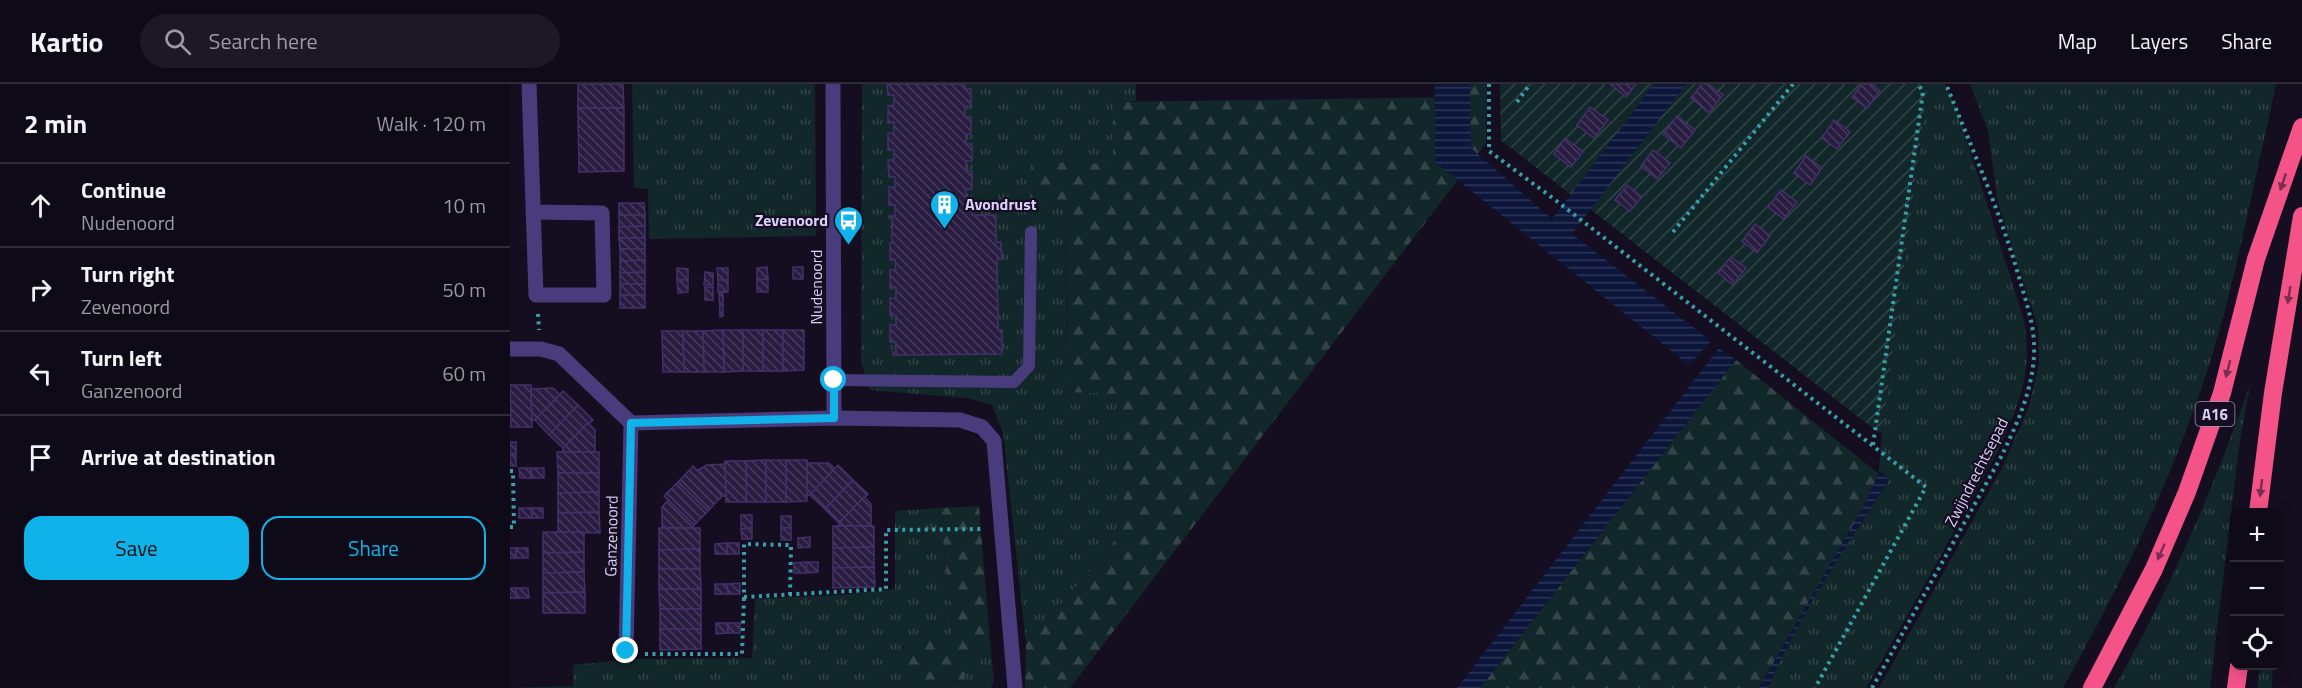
<!DOCTYPE html>
<html lang="en">
<head>
<meta charset="utf-8">
<style>
	:root { --surface:#0f0a18; --page:#1d1825; --text:#f1f3f6; --muted:#9b9aa2; --line:#2f2b37; --accent:#0fb2e9 }
	body { margin:0; font-family:"Titillium Web",sans-serif; background:var(--page); color:var(--text) }
	.controls { position:absolute; right:18px; bottom:18px; display:grid; overflow:hidden; border-radius:12px; box-shadow:0 3px 15px #0003 }
	.controls button { width:54px; height:54px; display:grid; place-items:center; padding:0; border:0; border-bottom:2px solid var(--line); background:var(--surface); color:var(--text); font:30px sans-serif }
	.stop { position:absolute; width:18px; height:18px; margin:-14px; border:4px solid #0fb2e9; border-radius:50%; background:#fff }
	.stop.end { background:#0fb2e9; border-color:#fff; box-shadow:0 2px 6px #0008 }
	.list { margin:0; padding:0; list-style:none }
	h2 { display:flex; justify-content:space-between; align-items:center; height:78px; margin:0; padding:0 24px; font-size:26px }
	h2 small { font-size:20px; font-weight:400; color:var(--muted) }
	.list li { display:grid; grid-template-columns:39px 1fr auto; gap:18px; align-items:center; box-sizing:border-box; height:84px; padding:0 24px; border-top:2px solid var(--line) }
	.list b { display:block; font-size:22px; white-space:nowrap }
	.list p { margin:0; font-size:20px; white-space:nowrap; color:var(--muted) }
	.list em { font-size:20px; font-style:normal; color:var(--muted) }
	.actions { display:flex; gap:12px; padding:18px 24px }
	.actions a { flex:1; padding:14px 0; border:2px solid var(--accent); border-radius:18px; text-align:center; font-size:21px; color:var(--accent) }
	.actions .main { background:var(--accent); color:#111 }
	.icon { flex:none; width:33px; height:33px; fill:none; stroke:currentColor; stroke-width:2; stroke-linecap:round; stroke-linejoin:round }
	.map { position:relative; flex:none; width:1792px; height:604px; overflow:hidden }
	header { display:flex; align-items:center; gap:36px; box-sizing:border-box; height:84px; padding:0 30px; background:var(--surface); border-bottom:2px solid var(--line) }
	header strong { font-size:28px }
	nav { display:flex; gap:33px; margin-inline-start:auto; font-size:21px }
	.search { width:420px; height:54px; background:var(--page); display:flex; align-items:center; gap:15px; box-sizing:border-box; padding:0 21px; border-radius:33px; color:var(--muted); font-size:22px }
	main { display:flex }
	aside { flex:1; background:var(--surface) }
	.map>svg:first-child { display:block }
	.grass { fill:url(#grass-tufts) }
	.forest { fill:url(#forest-firs) }
	.garden { fill:url(#garden-furrows) }
	.water { fill:url(#water-rules) }
	.building { fill:url(#building-back-hatch); stroke:#442f6a; stroke-width:1.5 }
	.lines { fill:none; stroke-linecap:round; stroke-linejoin:round }
	.path { stroke:#36a0ab; stroke-width:4; stroke-dasharray:3 4.5; stroke-linecap:butt }
	.lane { stroke:#493c7c; stroke-width:12 }
	.street { stroke:#493c7c; stroke-width:15 }
	.highway { stroke:#f45388; stroke-width:18 }
	.oneway { fill:#792d4f }
	.route { stroke:#0fb2e9; stroke-width:8 }
	.labels { text-anchor:middle; dominant-baseline:central; stroke-width:4.5; stroke-linejoin:round; paint-order:stroke }
	.shield { fill:#140e20; stroke:#a096ba; stroke-width:1.5 }
	.shield-label { font-size:15px; font-weight:bold; fill:#dcd0fc }
	.poi-label { font-size:16px; font-weight:bold; fill:#dcd0fc; stroke:#140e20; text-anchor:start }
	.street-label { font-size:16px; fill:#dcd0fc; stroke:#140e20 }
</style>
</head>
<body>
<header>
<strong>Kartio</strong>
<div class="search"><svg class="icon" aria-label="search" viewBox="0 0 24 24"><circle cx="10" cy="10" r="6"/><path d="M15 15l6 6"/></svg>Search here</div>
<nav><a>Map</a><a>Layers</a><a>Share</a></nav>
</header>
<main>
<aside>
<h2>2 min<small>Walk · 120 m</small></h2>
<ul class="list">
<li><svg class="icon" aria-label="ahead" viewBox="0 0 24 24"><path d="M12 20V5M6 11l6-6 6 6"/></svg><div><b>Continue</b><p>Nudenoord</p></div><em>10 m</em></li>
<li><svg class="icon" aria-label="right" viewBox="0 0 24 24"><path d="M7 20v-9h11M14 6l5 5-5 5"/></svg><div><b>Turn right</b><p>Zevenoord</p></div><em>50 m</em></li>
<li><svg class="icon" aria-label="left" viewBox="0 0 24 24"><path d="M17 20v-9H6M10 6l-5 5 5 5"/></svg><div><b>Turn left</b><p>Ganzenoord</p></div><em>60 m</em></li>
<li><svg class="icon" aria-label="arrive" viewBox="0 0 24 24"><path d="M6 21V4h12l-3 4 3 4H6"/></svg><div><b>Arrive at destination</b></div></li>
</ul>
<div class="actions"><a class="main">Save</a><a>Share</a></div>
</aside>
<div class="map">
<svg width="1792" height="604" viewBox="0 0 1792 604">
	<defs>
		<pattern id="grass-tufts" width="24" height="20" patternUnits="userSpaceOnUse" patternTransform="scale(1.5)"><rect width="24" height="20" fill="#12272a"/><path d="M3 7l-1-3M5 7V3M7 7l1-3M15 17l-1-3M17 17v-4M19 17l1-3" fill="none" stroke="#34454a"/></pattern>
		<pattern id="forest-firs" width="22" height="20" patternUnits="userSpaceOnUse" patternTransform="scale(1.5)"><rect width="22" height="20" fill="#12272a"/><path d="M5 1l3.5 6h-7zM16 11l3.5 6h-7z" fill="#34454a"/></pattern>
		<pattern id="garden-furrows" width="10" height="10" patternUnits="userSpaceOnUse" patternTransform="scale(1.5)"><rect width="10" height="10" fill="#12272a"/><path d="M-1 1l2-2M0 10L10 0M9 11l2-2" fill="none" stroke="#34454a"/></pattern>
		<pattern id="water-rules" width="6" height="5" patternUnits="userSpaceOnUse" patternTransform="scale(1.5)"><rect width="6" height="5" fill="#0c163b"/><path d="M0 2.5h6" fill="none" stroke="#2f3758"/></pattern>
		<pattern id="building-back-hatch" width="6" height="6" patternUnits="userSpaceOnUse" patternTransform="scale(1.5)"><rect width="6" height="6" fill="#281c40"/><path d="M-1 5l2 2M0 0l6 6M5-1l2 2" fill="none" stroke="#473c5c"/></pattern>
	</defs>
	<rect width="100%" height="100%" fill="#140e20"/>
	<g class="grass">
		<polygon points="122,0 305,0 306,152 139,155 138,105 124,104"/>
		<polygon points="352,0 626,0 626,17 603,18 603,80 521,79 557,123 556,308 607,309 607,453 596,469 516,559 493,349 482,321 457,314 360,306 351,278"/>
		<path d="M1418,0H1435L1446,23L1514,236C1517,255 1518,272 1515,291C1507,336 1482,377 1461,416C1427,480 1391,542 1356,604H1258C1289,530 1336,463 1379,396L1369,385L1372,349Z"/>
		<path d="M1460,0H1766C1759,36 1750,71 1743,106C1730,164 1718,221 1700,278C1664,392 1611,500 1553,604H1369L1492,384L1519,322L1529,280L1528,243L1488,120L1478,47Z"/>
		<path d="M1740,300L1729,363L1700,604H1604C1659,507 1704,405 1740,300Z"/>
		<polygon points="430,424 443,554 393,562 394,588 392,600 452,597 480,557 484,597 481,604 0,604 63,602 63,581 124,575 242,574 245,515 328,511 385,505 385,427"/>
		<polygon points="1750,582 1763,582 1762,604 1747,604"/>
	</g>
	<g class="forest">
		<polygon points="951,0 977,0 976,59 560,604 515,604 516,559 596,469 607,453 607,310 556,308 557,123 520,123 521,78 603,80 603,18 951,13"/>
		<polygon points="1226,276 1369,390 1351,427 1249,604 970,604"/>
		<path d="M469,422L480,557L452,597L392,601C395,586 389,567 398,555L443,554L430,424Z"/>
	</g>
	<g class="garden">
		<polygon points="990,0 1144,0 1061,111 991,56"/>
		<polygon points="1176,0 1418,0 1372,349 1364,345 1080,125"/>
	</g>
	<g class="water">
		<polygon points="925,0 960,0 961,64 1042,135 1144,0 1176,0 1062,150 1201,257 1179,281 925,78"/>
		<polygon points="1209,264 1226,276 970,604 947,604"/>
		<path d="M1369,385L1379,396C1336,463 1289,530 1258,604H1249L1351,427L1369,390Z"/>
	</g>
	<g class="building">
		<polygon points="68,0 113,0 114,24 68,24"/>
		<polygon points="377,0 455,0 455,5 461,5 461,22 455,22 455,33 461,33 461,50 456,50 456,60 462,60 462,77 456,77 456,87 462,87 462,105 456,105 456,116 462,116 462,131 486,131 486,158 491,158 492,175 487,175 488,246 492,246 492,270 383,271 383,268 386,268 386,258 380,258 380,241 386,241 386,231 380,231 380,214 386,214 386,203 380,204 380,186 386,186 385,176 380,176 380,159 382,159 382,134 379,134 379,132 385,132 385,121 379,121 379,103 385,103 385,93 379,93 378,76 384,76 384,66 378,66 378,49 384,49 384,38 378,39 378,22 384,21 384,11 378,11"/>
		<polygon points="1100,0 1126,0 1116,13"/>
		<polygon points="1192,0 1198,0 1213,11 1199,29 1181,14"/>
		<polygon points="1352,0 1361,0 1370,7 1357,24 1342,13"/>
		<polygon points="1080,23 1098,36 1084,54 1067,41"/>
		<polygon points="68,24 114,24 114,87 69,88"/>
		<polygon points="1167,32 1185,46 1171,64 1153,50"/>
		<polygon points="1324,36 1340,48 1327,65 1312,54"/>
		<polygon points="1055,54 1073,68 1061,83 1044,70"/>
		<polygon points="1143,66 1160,79 1147,95 1131,82"/>
		<polygon points="1296,72 1312,84 1300,101 1284,89"/>
		<polygon points="1117,101 1132,113 1120,127 1105,116"/>
		<polygon points="1271,106 1287,118 1274,135 1258,123"/>
		<polygon points="109,119 134,119 135,131 109,131"/>
		<polygon points="109,131 135,131 135,142 109,143"/>
		<polygon points="1245,140 1260,152 1247,169 1232,157"/>
		<polygon points="135,142 135,154 109,154 109,143"/>
		<polygon points="109,154 135,154 135,165 110,165"/>
		<polygon points="110,165 135,165 135,176 110,177"/>
		<polygon points="1221,173 1236,184 1223,201 1208,189"/>
		<polygon points="135,176 135,188 110,189 110,177"/>
		<polygon points="257,183 258,195 247,196 247,184"/>
		<rect x="283" y="183" width="10" height="12"/>
		<polygon points="167,184 178,185 178,196 167,196"/>
		<polygon points="207,184 218,184 218,196 208,196"/>
		<polygon points="135,188 135,200 110,200 110,189"/>
		<polygon points="195,188 203,189 203,201 194,201"/>
		<polygon points="258,195 258,208 247,208 247,196"/>
		<polygon points="167,196 178,196 178,208 168,209"/>
		<rect x="208" y="196" width="10" height="12"/>
		<rect x="110" y="200" width="25" height="11"/>
		<rect x="195" y="203" width="8" height="13"/>
		<polygon points="209,208 213,208 213,232 210,233"/>
		<rect x="110" y="211" width="25" height="13"/>
		<polygon points="213,246 233,246 233,287 214,288"/>
		<polygon points="213,246 214,288 194,288 193,247"/>
		<rect x="233" y="246" width="20" height="41"/>
		<rect x="253" y="246" width="20" height="41"/>
		<polygon points="273,246 294,246 294,286 273,287"/>
		<polygon points="152,247 173,247 174,288 153,288"/>
		<polygon points="173,247 193,247 194,288 174,288"/>
		<polygon points="0,301 21,301 22,343 1,343"/>
		<polygon points="43,304 50,311 25,336 22,336 21,305"/>
		<polygon points="53,307 68,321 39,351 25,336"/>
		<polygon points="68,321 83,336 53,364 39,351"/>
		<polygon points="78,339 85,346 85,368 53,368 53,364"/>
		<rect x="0" y="358" width="6" height="12"/>
		<polygon points="47,368 89,368 89,389 48,389"/>
		<rect x="0" y="370" width="6" height="12"/>
		<polygon points="256,376 256,418 236,418 236,377"/>
		<rect x="256" y="376" width="20" height="42"/>
		<polygon points="276,376 297,376 297,417 276,418"/>
		<polygon points="215,377 236,377 236,418 216,418"/>
		<polygon points="297,379 319,379 325,385 300,411 297,411"/>
		<polygon points="215,380 216,412 212,412 186,387 197,381"/>
		<polygon points="328,381 343,396 315,425 300,411"/>
		<polygon points="183,382 212,412 198,427 168,398"/>
		<polygon points="9,384 21,384 21,394 10,394"/>
		<rect x="21" y="384" width="13" height="10"/>
		<polygon points="48,389 89,389 89,408 48,409"/>
		<polygon points="343,396 358,410 329,439 315,425"/>
		<polygon points="168,398 198,427 184,441 154,412"/>
		<polygon points="89,408 89,428 48,429 48,409"/>
		<polygon points="354,413 361,420 361,442 329,442 329,439"/>
		<polygon points="158,416 184,441 184,444 152,444 152,423"/>
		<rect x="9" y="424" width="13" height="10"/>
		<rect x="22" y="424" width="11" height="10"/>
		<polygon points="89,428 90,449 48,448 48,429"/>
		<polygon points="231,431 242,431 242,444 231,445"/>
		<rect x="271" y="432" width="10" height="12"/>
		<polygon points="323,442 364,442 364,463 323,464"/>
		<polygon points="149,444 190,444 190,465 149,466"/>
		<polygon points="242,444 242,455 232,455 231,445"/>
		<rect x="271" y="444" width="10" height="12"/>
		<polygon points="33,448 74,448 74,468 33,469"/>
		<polygon points="300,453 300,463 288,464 288,454"/>
		<rect x="217" y="459" width="12" height="11"/>
		<polygon points="217,459 217,470 205,470 205,460"/>
		<polygon points="364,463 364,483 323,484 323,464"/>
		<rect x="0" y="464" width="6" height="10"/>
		<rect x="6" y="464" width="12" height="10"/>
		<polygon points="190,465 190,485 149,485 149,466"/>
		<polygon points="74,468 74,488 33,489 33,469"/>
		<polygon points="297,478 296,489 284,489 284,479"/>
		<polygon points="297,478 308,478 308,488 296,489"/>
		<polygon points="364,483 365,503 323,504 323,484"/>
		<polygon points="149,485 190,485 191,505 149,505"/>
		<polygon points="74,488 75,508 33,509 33,489"/>
		<polygon points="230,499 230,510 218,510 217,500"/>
		<polygon points="205,500 217,500 218,510 205,510"/>
		<rect x="0" y="504" width="6" height="10"/>
		<polygon points="6,504 18,504 19,514 6,514"/>
		<polygon points="149,505 191,505 191,525 150,525"/>
		<polygon points="75,508 75,529 33,529 33,509"/>
		<rect x="150" y="525" width="41" height="20"/>
		<polygon points="206,539 218,539 218,549 206,550"/>
		<rect x="218" y="539" width="12" height="10"/>
		<polygon points="150,545 191,545 191,565 150,566"/>
	</g>
	<g class="lines">
		<g class="path">
			<polyline points="979,0 979,67 1044,115 1416,403 1305,604"/>
			<polyline points="1007,18 1020,0"/>
			<polyline points="1163,148 1283,0"/>
			<polyline points="28,230 29,246"/>
			<polyline points="1363,361 1413,8 1408,0"/>
			<polyline points="0,387 3,387 4,443 0,443"/>
			<polyline points="280,511 281,461 234,460 234,513 376,505 376,446 472,445"/>
			<polyline points="135,570 232,570 234,513"/>
			<path d="M1362,604L1491,373C1508,338 1526,299 1524,259C1523,238 1516,217 1510,197C1491,129 1462,65 1436,0"/>
		</g>
		<polyline class="lane" points="324,296 504,298 519,282 521,148"/>
		<g class="street">
			<polyline points="19,0 26,211 94,211 92,129 23,128"/>
			<polyline points="323,0 324,334"/>
			<polyline points="0,265 31,265 49,270 121,339 324,334 450,336 472,343 484,357 505,604"/>
			<polyline points="116,567 121,339"/>
		</g>
		<g class="highway">
			<polyline points="1748,428 1763,309 1792,132"/>
			<polyline points="1582,604 1644,485 1677,408 1712,309 1746,175 1792,43"/>
			<polyline points="1726,604 1729,582"/>
		</g>
	</g>
	<defs><path id="oneway-solid" d="M-6-.8H1V-3.2L6.5 0L1 3.2V.8H-6Z" transform="scale(1.5)"/></defs>
	<g class="oneway">
		<use href="#oneway-solid" transform="translate(1773 98) rotate(109)"/>
		<use href="#oneway-solid" transform="translate(1779 211) rotate(99)"/>
		<use href="#oneway-solid" transform="translate(1718 285) rotate(104)"/>
		<use href="#oneway-solid" transform="translate(1751 404) rotate(97)"/>
		<use href="#oneway-solid" transform="translate(1651 468) rotate(114)"/>
	</g>
	<g class="lines">
		<polyline class="route" points="116,567 121,339 324,334 324,296"/>
	</g>
	<defs>
		<symbol id="building-pin" viewBox="-11 -11 22 30"><path d="M0 17L-7.5 6A9.5 9.5 0 1 1 7.5 6Z" fill="#0fb2e9" stroke="#140e20"/><path d="M-4-6H4V6H1V3H-1V6H-4ZM-2.5-4.3h1.7v1.8h-1.7ZM.8-4.3h1.7v1.8H.8ZM-2.5-1h1.7V.8h-1.7ZM.8-1h1.7V.8H.8Z" fill="#fff"/></symbol>
		<symbol id="bus-pin" viewBox="-11 -11 22 30"><path d="M0 17L-7.5 6A9.5 9.5 0 1 1 7.5 6Z" fill="#0fb2e9" stroke="#140e20"/><path d="M-5-6H5V4H4V6H2V4H-2V6H-4V4H-5ZM-3.5-4V0h7V-4ZM-3.5 1.2v1.5H-2V1.2ZM2 1.2v1.5H3.5V1.2Z" fill="#fff"/></symbol>
	</defs>
	<g fill-rule="evenodd">
		<use href="#building-pin" x="418" y="104" width="33" height="45"/>
		<use href="#bus-pin" x="322" y="120" width="33" height="45"/>
	</g>
	<g class="labels">
		<rect class="shield" x="1685.5" y="318" width="39" height="24" rx="4.5"/>
		<g class="shield-label">
			<text x="1705" y="330">A16</text>
		</g>
		<g class="poi-label">
			<text x="455" y="120">Avondrust</text>
			<text x="318" y="136" text-anchor="end">Zevenoord</text>
		</g>
		<g class="street-label">
			<text transform="translate(306 203) rotate(-90)">Nudenoord</text>
			<text transform="translate(1466 388) rotate(-63)">Zwijndrechtsepad</text>
			<text transform="translate(101 452) rotate(-89)">Ganzenoord</text>
		</g>
	</g>
</svg>
<div class="controls">
<button>+</button>
<button>−</button>
<button><svg class="icon" aria-label="locate" viewBox="0 0 24 24"><circle cx="12" cy="12" r="6"/><path d="M12 2v4M12 18v4M2 12h4M18 12h4"/></svg></button>
</div>
<div class="stop" style="left:324px;top:296px"></div>
<div class="stop end" style="left:116px;top:567px"></div>
</div>
</main>
</body>
</html>
